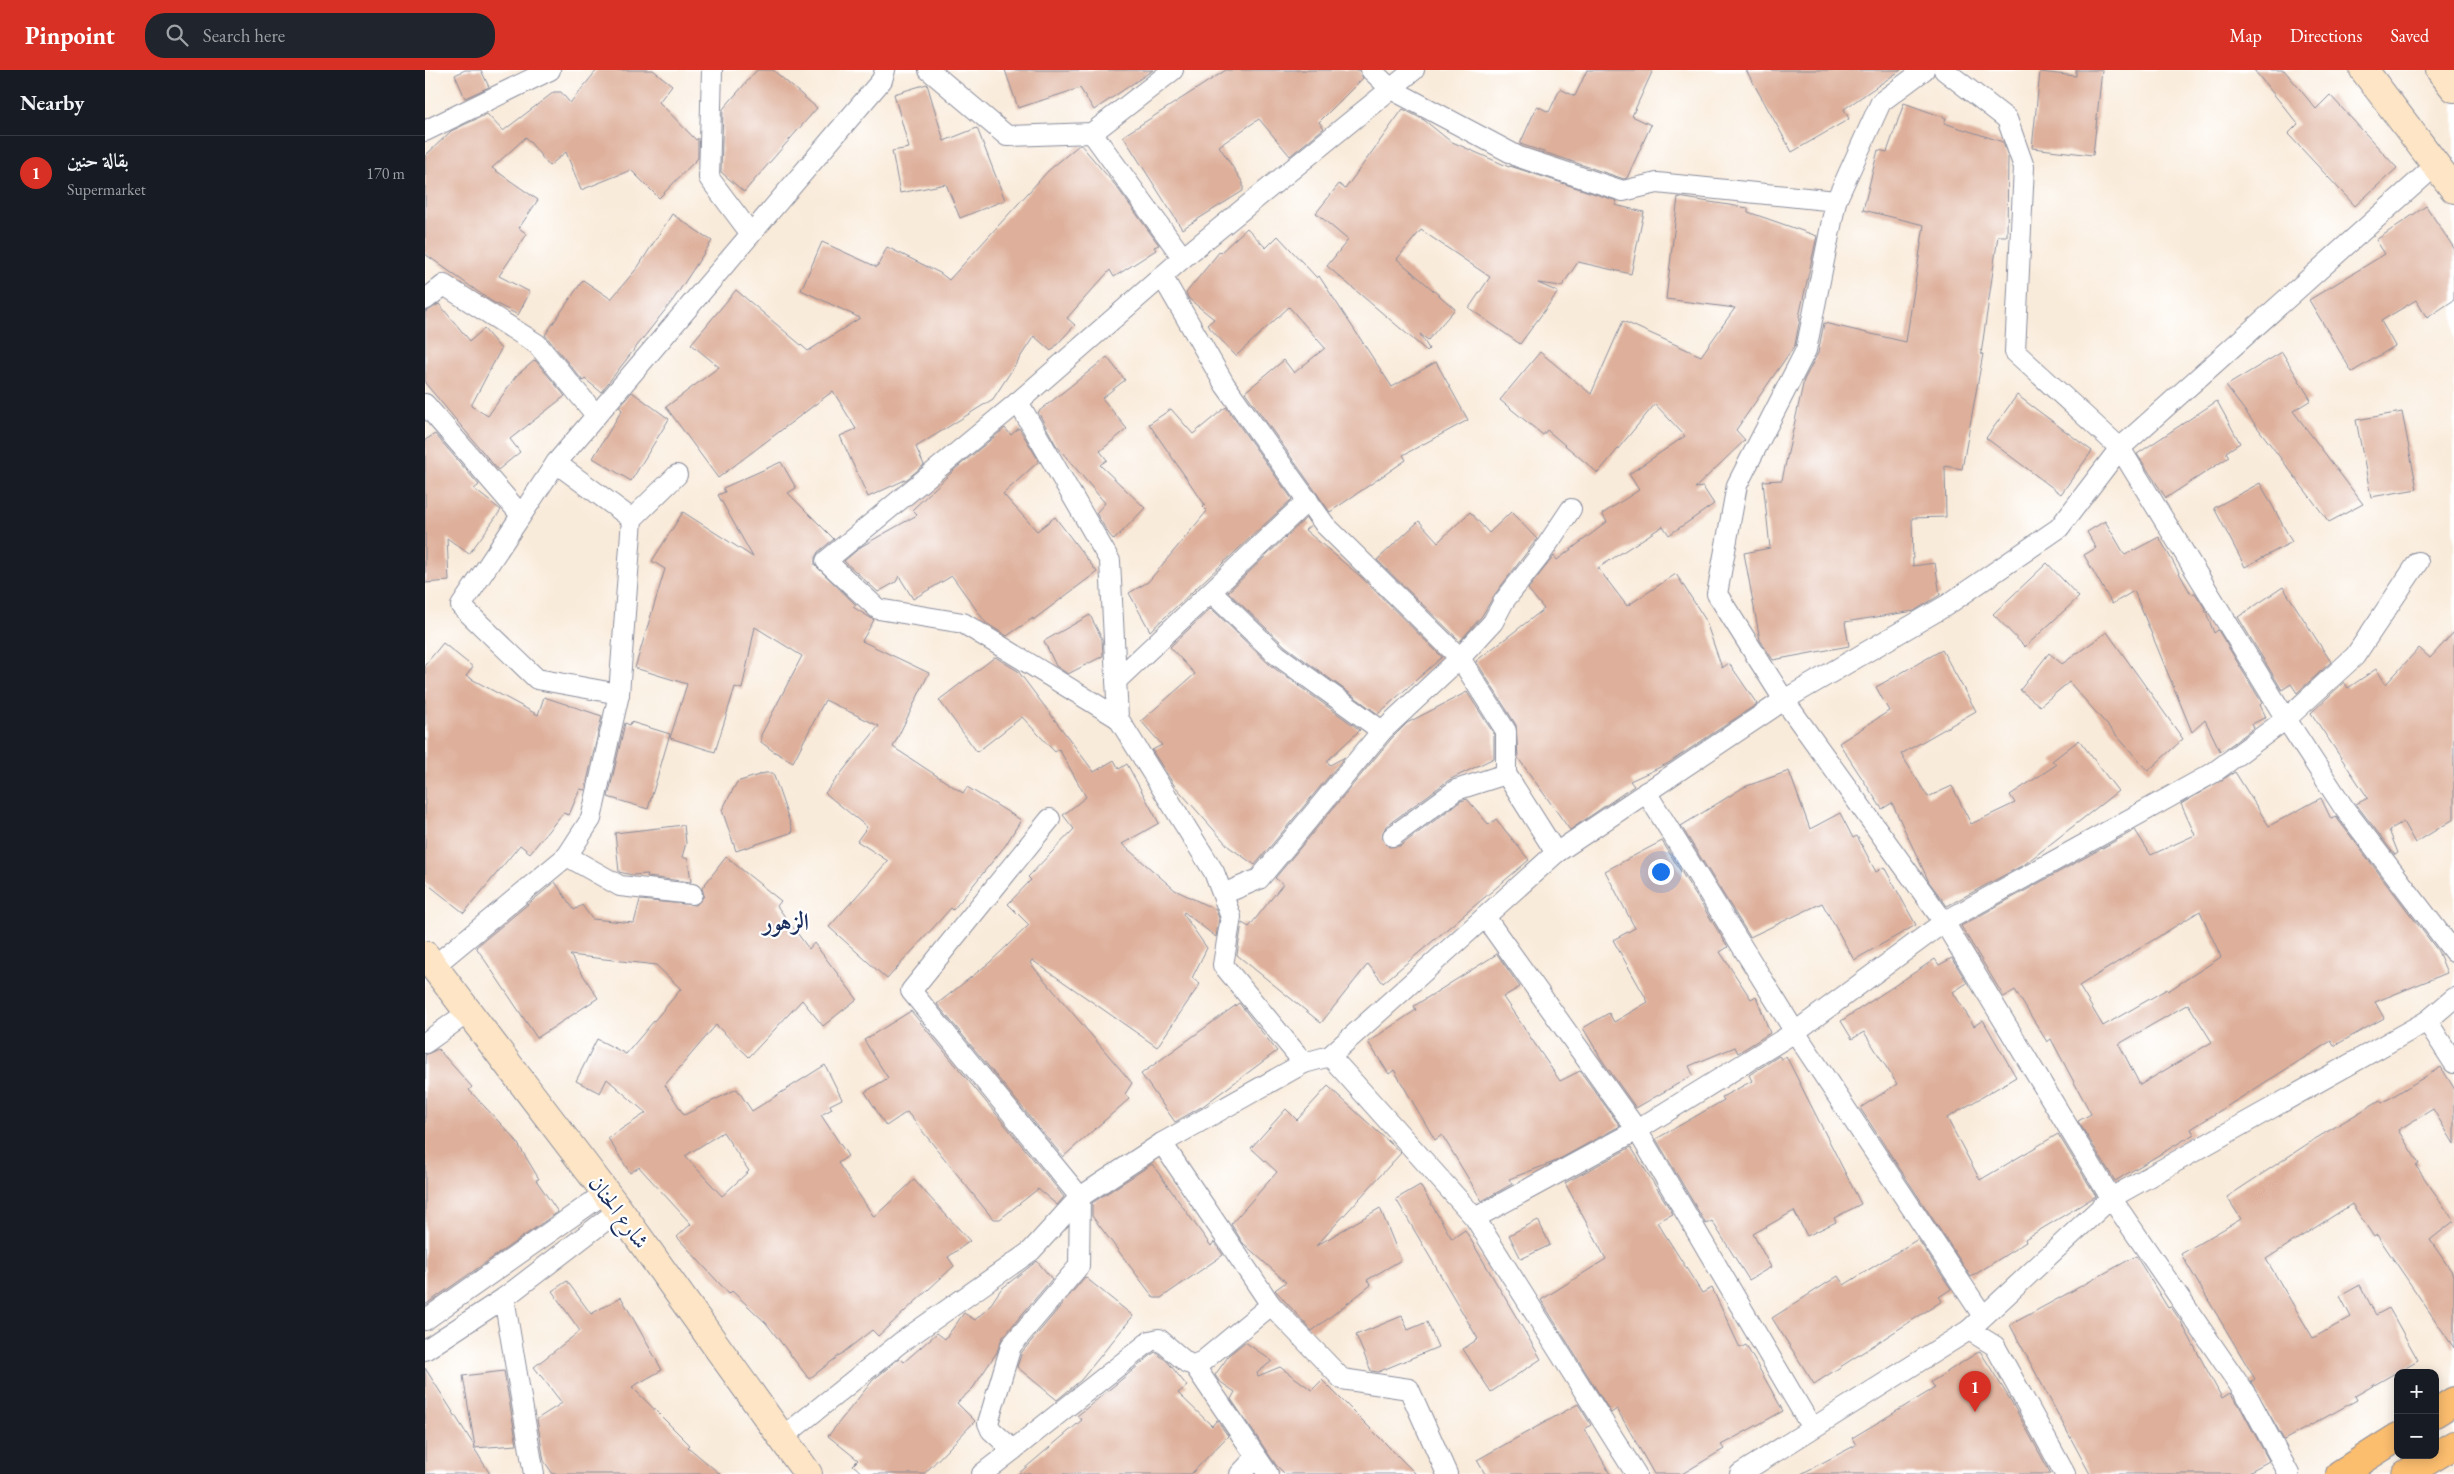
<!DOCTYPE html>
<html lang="en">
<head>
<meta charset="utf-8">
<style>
	:root { --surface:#171b24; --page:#20242c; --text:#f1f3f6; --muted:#9ea1a6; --line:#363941; --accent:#d93025 }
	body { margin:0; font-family:"EB Garamond",Amiri,serif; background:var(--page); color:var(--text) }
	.controls { position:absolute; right:15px; bottom:15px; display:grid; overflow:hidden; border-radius:10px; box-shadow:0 2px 12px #0003 }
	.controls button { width:45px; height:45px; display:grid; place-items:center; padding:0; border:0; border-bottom:1px solid var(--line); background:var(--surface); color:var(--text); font:25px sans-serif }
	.you { position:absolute; left:1235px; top:801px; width:18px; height:18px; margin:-12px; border:4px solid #fff; border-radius:50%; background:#1a73e8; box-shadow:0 0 0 8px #1a73e833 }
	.badge { display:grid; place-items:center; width:32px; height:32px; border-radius:50%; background:var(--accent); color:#fff; font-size:16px; font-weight:700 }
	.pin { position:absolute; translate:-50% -41px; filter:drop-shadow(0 1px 2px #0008) }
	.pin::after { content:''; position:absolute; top:26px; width:18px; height:15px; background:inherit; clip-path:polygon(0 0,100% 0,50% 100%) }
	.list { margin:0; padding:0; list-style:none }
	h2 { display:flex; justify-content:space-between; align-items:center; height:65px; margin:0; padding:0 20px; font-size:21px }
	h2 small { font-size:16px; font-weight:400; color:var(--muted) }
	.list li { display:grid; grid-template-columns:32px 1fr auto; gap:15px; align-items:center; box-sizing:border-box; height:75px; padding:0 20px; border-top:1px solid var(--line) }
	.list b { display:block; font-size:19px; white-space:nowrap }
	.list p { margin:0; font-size:16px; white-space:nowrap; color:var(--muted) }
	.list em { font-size:16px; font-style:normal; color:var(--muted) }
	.icon { flex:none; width:28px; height:28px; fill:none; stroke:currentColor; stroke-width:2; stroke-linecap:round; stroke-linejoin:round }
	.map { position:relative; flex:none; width:2029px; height:1404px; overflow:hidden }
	header { display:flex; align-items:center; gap:30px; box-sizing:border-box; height:70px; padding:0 25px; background:var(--accent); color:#fff }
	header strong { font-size:24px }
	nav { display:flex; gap:28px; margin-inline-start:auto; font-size:18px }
	.search { width:350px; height:45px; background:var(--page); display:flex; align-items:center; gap:12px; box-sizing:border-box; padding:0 18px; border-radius:20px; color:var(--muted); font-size:19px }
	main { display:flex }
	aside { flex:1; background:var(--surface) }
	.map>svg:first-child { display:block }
	.building { fill:#deb09b; fill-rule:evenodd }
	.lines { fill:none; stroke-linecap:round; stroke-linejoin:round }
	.minor-casing { stroke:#8a8d9c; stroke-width:22 }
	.secondary-casing { stroke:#8a8d9c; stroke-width:30 }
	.trunk-casing { stroke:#8a8d9c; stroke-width:30 }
	.minor { stroke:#fff; stroke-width:20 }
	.secondary { stroke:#fde5c5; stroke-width:28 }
	.trunk { stroke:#fbbd6e; stroke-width:28 }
	.labels { text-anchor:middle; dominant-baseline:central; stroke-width:4.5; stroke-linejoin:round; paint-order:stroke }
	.street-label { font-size:22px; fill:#1b2f5e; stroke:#fff }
	.neighbourhood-label { font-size:24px; font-weight:bold; fill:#1b2f5e; stroke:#fff }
</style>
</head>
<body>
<header>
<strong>Pinpoint</strong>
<div class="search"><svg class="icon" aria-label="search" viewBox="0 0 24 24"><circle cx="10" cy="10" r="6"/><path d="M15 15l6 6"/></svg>Search here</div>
<nav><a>Map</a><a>Directions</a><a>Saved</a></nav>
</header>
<main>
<aside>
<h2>Nearby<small></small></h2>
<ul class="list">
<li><span class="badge">1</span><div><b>بقالة حنين</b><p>Supermarket</p></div><em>170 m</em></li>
</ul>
</aside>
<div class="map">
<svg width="2029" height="1404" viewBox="0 0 2029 1404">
	<rect width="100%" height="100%" fill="#fff"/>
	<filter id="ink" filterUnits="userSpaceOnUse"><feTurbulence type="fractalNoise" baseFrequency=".02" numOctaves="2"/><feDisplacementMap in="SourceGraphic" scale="10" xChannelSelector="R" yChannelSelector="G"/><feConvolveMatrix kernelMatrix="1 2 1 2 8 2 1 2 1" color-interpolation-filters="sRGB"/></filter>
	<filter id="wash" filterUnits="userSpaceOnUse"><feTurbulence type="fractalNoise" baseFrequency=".0096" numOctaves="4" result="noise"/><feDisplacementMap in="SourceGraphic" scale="20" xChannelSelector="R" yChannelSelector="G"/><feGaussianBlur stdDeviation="1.12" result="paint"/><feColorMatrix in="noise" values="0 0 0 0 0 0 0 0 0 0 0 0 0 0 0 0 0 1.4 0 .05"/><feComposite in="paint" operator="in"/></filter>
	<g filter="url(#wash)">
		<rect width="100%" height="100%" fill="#f9ebda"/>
		<g id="blocks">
			<g class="building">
				<polygon points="40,0 56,0 64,17 40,28 30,5"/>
				<polygon points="172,0 228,0 247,15 234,32 271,70 273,68 273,88 234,128 206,100 156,120 141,82 124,96 101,67 67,98 113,130 94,158 102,164 74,206 105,222 93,245 66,231 0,184 0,86 26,61 62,44 78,61 129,22 136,22 145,33"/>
				<polygon points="332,0 348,0 392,38 319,122 296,102 298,39"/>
				<polygon points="580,0 728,0 669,40 655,18 593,38"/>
				<polygon points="801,0 934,0 938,8 894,52 899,58 865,86 834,49 794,76 818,113 818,121 757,159 698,66"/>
				<polygon points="1162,0 1228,0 1207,46 1226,55 1202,108 1199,109 1095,74 1112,36 1124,42 1135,19 1150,26"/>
				<polygon points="1321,0 1476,0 1419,39 1424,49 1367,82"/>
				<polygon points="1651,0 1677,0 1668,85 1607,78 1615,2 1651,6"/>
				<polygon points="1829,0 1859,0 1891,39 1905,25 1972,98 1930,136 1863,64 1873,54"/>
				<polygon points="502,14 519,71 552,58 580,130 535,148 521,114 475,123 467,81 484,78 469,24"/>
				<polygon points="1479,33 1521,48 1519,53 1578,72 1583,87 1582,166 1573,166 1556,284 1558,284 1537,399 1520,396 1521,447 1487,448 1488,496 1510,493 1515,525 1489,541 1420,552 1424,576 1348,590 1335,570 1319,483 1345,478 1338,411 1357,410 1379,310 1393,283 1399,253 1481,272 1499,155 1438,140 1453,80 1462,82"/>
				<polygon points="978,39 999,50 1025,71 1084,97 1085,96 1192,131 1190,135 1219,142 1206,204 1153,192 1137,216 1113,213 1133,222 1095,274 1044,238 1065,207 996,160 972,189 1030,239 1003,270 995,264 1004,279 1002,281 902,196 923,170 891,143 914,114 920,119"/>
				<polygon points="654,75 656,75 691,116 734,175 729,177 731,180 689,207 685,200 642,248 650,255 626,281 609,266 568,329 491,377 499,395 482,409 443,427 415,366 431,359 408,321 293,408 241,337 294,297 266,274 311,220 383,281 435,248 376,220 397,172 452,197 462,177 515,203 524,210 623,101"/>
				<polygon points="1253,127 1323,138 1323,142 1392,166 1374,247 1375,248 1370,275 1311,360 1320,370 1270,418 1278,417 1289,434 1244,465 1238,456 1173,498 1202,536 1251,504 1280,549 1297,598 1304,593 1332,634 1242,694 1205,711 1209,716 1145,760 1093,688 1091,655 1051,591 1119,539 1103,519 1129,486 1132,490 1182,452 1177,444 1214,420 1204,404 1260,366 1230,334 1173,403 1122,360 1118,365 1075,330 1115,282 1166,324 1198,251 1276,286 1310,238 1241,229"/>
				<polygon points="2001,136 2029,178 2029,230 2002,248 1991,230 1956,251 1970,276 1927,302 1884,230 1960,184 1951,170"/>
				<polygon points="247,144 287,171 248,230 176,322 160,309 158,311 120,265 158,210 186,229 213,197"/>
				<polygon points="822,158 841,178 853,166 892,208 894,206 967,317 1011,292 1043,350 978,385 981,390 905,442 820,322 859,290 869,303 900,278 864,237 811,286 782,255 789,249 764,229 761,223 795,181 796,182"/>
				<polygon points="14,234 45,271 59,259 76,279 46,336 63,346 91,306 110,290 140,326 85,369 95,382 73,400 0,313 0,242"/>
				<polygon points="1857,282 1886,330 1868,341 1938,434 1904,452 1801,316"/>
				<polygon points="682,287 700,310 677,328 702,359 675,381 682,390 675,395 720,438 689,470 683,463 671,443 680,433 631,375 613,342"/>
				<polygon points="207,322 244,349 206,411 168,388 197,340 194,337"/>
				<polygon points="1592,325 1667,381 1636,424 1561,368"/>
				<polygon points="1792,331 1815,373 1801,382 1804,387 1741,428 1712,384"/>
				<polygon points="801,337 867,429 725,561 704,523 723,512 782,441 778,437 780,435 724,354 746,339 768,364"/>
				<polygon points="1977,342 1992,419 1946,427 1931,350"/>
				<polygon points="580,358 586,365 594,358 614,391 578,424 612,461 630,447 672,502 608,550 608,548 582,566 561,553 527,506 488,529 474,506 471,512 453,522 419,491 437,476 492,445 487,440 529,400"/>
				<polygon points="10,364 54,415 49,419 76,440 44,484 22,468 24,511 0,513 0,370"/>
				<polygon points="356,392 371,418 363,423 409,469 393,482 390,488 390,495 431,535 428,537 449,550 437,571 504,603 468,677 538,723 542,717 596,750 580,776 528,840 526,838 462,909 404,857 463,791 432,771 442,757 400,723 454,656 400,630 368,692 348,681 336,672 336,665 377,586 330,557 317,619 310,617 290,682 245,668 262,614 210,598 240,499 227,491 258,442 328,487 293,425 300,422 298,418"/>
				<polygon points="1835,413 1867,472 1820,497 1789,438"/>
				<polygon points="1045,442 1064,463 1086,442 1112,469 1070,524 1057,546 1035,571 952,490 994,451 1013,472"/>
				<polygon points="881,448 886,455 880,460 935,506 1017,587 953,644 860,576 803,522"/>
				<polygon points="1680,451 1700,485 1734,467 1766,524 1770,523 1779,537 1789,563 1793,560 1837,633 1835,635 1841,647 1827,654 1829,658 1802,678 1795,681 1780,650 1767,662 1709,521 1687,534 1659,485 1671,478 1662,462"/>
				<polygon points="1622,493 1654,527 1600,577 1568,544"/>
				<polygon points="1858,517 1906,592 1872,623 1866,614 1857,620 1813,547"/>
				<polygon points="786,538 845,595 935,660 902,691 905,695 920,687 830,795 804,777 749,715 727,680 737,675 716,651 770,604 745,577"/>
				<polygon points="665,545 677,569 678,586 643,604 631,596 619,571"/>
				<polygon points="1682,562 1758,669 1723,701 1644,612 1615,636 1595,620 1624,583 1637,594"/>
				<polygon points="2029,562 2029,749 1990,773 1978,752 1964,760 1973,783 1970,785 1931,734 1943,728 1886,643 1919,612 1923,618 1951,599 1961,614 1994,578 2005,588"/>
				<polygon points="18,573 48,597 41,606 113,645 119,627 177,646 160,720 155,719 144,745 138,743 105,783 95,775 39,843 0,812 0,595"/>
				<polygon points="1517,580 1551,641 1476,684 1503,727 1527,716 1546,754 1590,733 1585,725 1631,695 1627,691 1654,670 1693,721 1600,794 1522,836 1504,812 1467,733 1457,739 1414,673 1464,641 1451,617"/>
				<polygon points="570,587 593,601 669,702 689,690 694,699 702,694 734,753 697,774 750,820 791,840 794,848 791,867 759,842 758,844 782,878 767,908 775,914 732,977 607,890 605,893 707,1013 700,1024 704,1029 638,1087 512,934 564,893 604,855 583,834 606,810 603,807 649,759 638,745 661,727 634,679 630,682 597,647 552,682 514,630"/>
				<polygon points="1042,622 1069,664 1069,688 1024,710 961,756 956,768 964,777 975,776 1036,731 1042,729 1064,755 1071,749 1104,790 958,913 943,894 896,953 812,885 817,853 824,857 858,814 850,808 966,669 982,653"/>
				<polygon points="206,652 245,664 223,739 183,727 200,653 205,655"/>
				<polygon points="1364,701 1385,759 1415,743 1428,768 1432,766 1451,802 1459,797 1491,855 1429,890 1397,833 1325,867 1256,756 1319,717"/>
				<path d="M1810,702L1844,756L1896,728L1906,749L1911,747L2013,881L2022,903L1950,932L1959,948L1909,976L1906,971L1766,1059L1769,1064L1690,1111L1653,1051L1666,1044L1626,969L1622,972L1590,920L1579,927L1536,856L1710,760L1726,785L1770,765L1756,734ZM1775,841L1796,887L1743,921L1742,919L1678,956L1654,916ZM1763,934L1787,972L1715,1015L1694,974Z"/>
				<polygon points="340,703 348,703 368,762 311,781 297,740 312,712"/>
				<polygon points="259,755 261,773 257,787 263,789 266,812 222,807 223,804 207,805 194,802 190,763"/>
				<polygon points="1237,771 1303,877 1295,882 1326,929 1331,926 1345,963 1313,983 1310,977 1264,996 1268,1005 1211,1038 1177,990 1158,958 1184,943 1189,952 1223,932 1188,870 1210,858 1180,801"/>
				<path d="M301,787L356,831L352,836L384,879L389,873L432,929L398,956L377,930L324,987L291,955L240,1015L259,1045L312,1019L327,1041L400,995L417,1029L405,1035L407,1039L396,1045L423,1086L413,1093L449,1147L489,1110L545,1171L523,1187L529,1196L453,1266L447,1260L384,1309L341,1253L307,1221L304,1224L252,1167L266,1154L214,1097L205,1103L183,1068L221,1043L182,1009L175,1023L151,1011L172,969L201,984L256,919L231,895L145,885L173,928L112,968L51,877L130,812L149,840L157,835L167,849L209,853L215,830L271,835L279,826L277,818ZM298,1062L324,1101L297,1126L260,1086Z"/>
				<polygon points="1072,884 1095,917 1078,927 1135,1011 1155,1001 1195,1056 1129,1092 1084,1109 1087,1114 1057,1131 1017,1065 1010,1070 969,1000 964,1004 943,972 991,940 989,936"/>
				<polygon points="1527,888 1542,913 1528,922 1549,956 1558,950 1591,1007 1522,1048 1555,1110 1633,1064 1671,1126 1600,1169 1601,1172 1546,1207 1435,1038 1472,1014 1439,962 1427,969 1416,951 1510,889 1514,895"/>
				<polygon points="814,933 852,981 778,1036 750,1052 716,1004"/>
				<polygon points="486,941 632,1118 639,1127 632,1135 613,1119 575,1149 568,1149 482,1042 461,1056 440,1022 463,1008 439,970"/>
				<polygon points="13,979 47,1017 44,1020 90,1069 114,1109 111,1110 133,1142 0,1235 0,985"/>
				<polygon points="1354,986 1356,989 1361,986 1436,1134 1409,1148 1411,1152 1382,1166 1369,1141 1328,1164 1346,1197 1324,1210 1287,1151 1281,1154 1231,1069 1299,1030 1297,1027 1327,1011 1324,1005"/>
				<polygon points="2016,997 2029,1018 2029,1074 2008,1039 1973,1060 1994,1094 1991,1096 2029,1151 2005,1170 2029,1205 2029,1278 1952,1165 1949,1167 1927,1134 1841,1189 1888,1268 1926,1247 1915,1226 1935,1215 1951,1245 1964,1238 1993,1290 1930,1326 1932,1330 1859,1370 1826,1312 1830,1309 1756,1184 1816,1149 1802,1127 1890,1069 1955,1030 1957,1033"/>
				<polygon points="903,1016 976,1083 891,1176 955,1138 976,1190 942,1210 946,1215 887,1261 850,1220 861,1212 818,1173 806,1154 852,1102 826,1078 861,1039 872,1050"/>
				<polygon points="1206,1077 1248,1144 1232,1152 1277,1223 1287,1218 1315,1278 1321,1275 1358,1341 1296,1375 1299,1379 1257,1404 1229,1404 1192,1339 1186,1343 1116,1230 1181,1189 1140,1113"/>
				<polygon points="727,1094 786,1176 789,1172 798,1185 736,1228 729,1228 667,1146 667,1133"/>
				<polygon points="995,1115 1027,1169 1040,1160 1116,1289 1066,1322 1038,1279 1053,1269 971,1129"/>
				<polygon points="1113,1150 1125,1175 1096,1189 1084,1165"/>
				<polygon points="1493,1169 1526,1219 1514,1227 1517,1231 1389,1314 1347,1248 1413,1206 1419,1215"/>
				<polygon points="1711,1186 1743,1238 1746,1237 1755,1250 1797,1328 1805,1323 1814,1335 1844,1391 1820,1404 1665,1404 1585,1255"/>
				<polygon points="612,1191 627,1209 577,1268 572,1282 548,1318 532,1333 550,1351 499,1404 438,1404 428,1395 433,1390 403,1366 448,1310 475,1288 479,1292 512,1263 520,1269 539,1243 550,1250 564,1237 576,1219"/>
				<polygon points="660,1207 708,1246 656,1310 632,1330 592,1297 597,1282"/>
				<polygon points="142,1211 166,1244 196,1227 237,1300 207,1317 265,1375 263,1377 295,1404 128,1404 119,1391 112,1349 137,1333 109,1297 155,1261 127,1221"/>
				<polygon points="977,1246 983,1260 1002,1252 1013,1277 953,1302 946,1301 931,1265"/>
				<polygon points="820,1272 847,1291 832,1303 833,1306 855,1297 887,1320 897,1310 991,1404 860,1404 851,1395 806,1329 810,1322 794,1311 790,1305 805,1284"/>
				<polygon points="1555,1281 1586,1331 1626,1404 1376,1404 1431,1375 1427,1368 1510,1318 1506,1312"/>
				<polygon points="730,1282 742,1291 762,1316 753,1323 787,1356 792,1350 803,1366 766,1404 593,1404 657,1350 652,1346"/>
				<polygon points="0,1298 50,1377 38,1306 79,1301 92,1375 49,1378 65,1404 0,1404"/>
				<polygon points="1153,1334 1166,1355 1160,1359 1185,1404 1060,1404 1052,1390"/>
			</g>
		</g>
	</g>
	<g filter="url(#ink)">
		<use href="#blocks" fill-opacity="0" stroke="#8a8d9c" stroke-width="1"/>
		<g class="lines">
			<defs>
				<g id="minor">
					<polyline points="287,0 284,108 326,164"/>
					<polyline points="504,0 582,66 667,63 748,0"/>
					<polyline points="946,0 966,19 1094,87 1198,121 1232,113 1411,131"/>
					<polyline points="1499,0 1456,32 1411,131 1381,280 1312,415 1292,524 1359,630 1519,852 1686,1128 1824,1329 1864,1404"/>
					<polyline points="1519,0 1582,49 1599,97 1590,282 1695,378 1861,649 1919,738 2029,882"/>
					<polyline points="0,61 125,0"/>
					<polyline points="667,63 758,188"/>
					<polyline points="737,206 800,315 900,455 1035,588 1081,661 1081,704 1131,783"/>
					<polyline points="0,230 19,215 112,274 171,345"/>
					<polyline points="593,332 685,491 693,648"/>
					<polyline points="0,334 96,445"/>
					<polyline points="131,393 207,449"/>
					<polyline points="786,522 852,585 957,661"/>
					<polyline points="691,611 883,430"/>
					<polyline points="194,624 112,609 36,536 131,393 457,10 460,0"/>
					<polyline points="1221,722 1370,962 1558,1246"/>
					<polyline points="968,766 1031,720 1081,704"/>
					<polyline points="142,786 195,816 267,824"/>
					<polyline points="798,824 834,809 957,661 1035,588 1068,552 1079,531 1116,484 1146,439"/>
					<polyline points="1060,847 1212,1060 1387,1358"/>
					<polyline points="9,896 142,786 166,749 194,624 207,449 252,405"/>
					<polyline points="2002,951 2029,993"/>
					<polyline points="0,973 42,943"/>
					<polyline points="905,986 1050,1148 1211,1404"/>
					<polyline points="879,993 798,895 806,847 789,802 693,648 538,553 453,539 401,491 593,332 758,188 989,0"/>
					<polyline points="737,1073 846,1235"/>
					<polyline points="1050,1148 1212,1060 1370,962 1519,852 1788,703 1861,649 1930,586 1993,492"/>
					<polyline points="79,1228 109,1404"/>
					<polyline points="0,1250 180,1123"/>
					<polyline points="1544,1260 1570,1276 1640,1404"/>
					<polyline points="0,1280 79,1228 194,1140"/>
					<polyline points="769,1295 843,1404"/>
					<polyline points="358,1367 475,1273 606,1181 655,1127 737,1073 879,993 905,986 1131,783 1359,630 1522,535 1634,458 1695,378 2011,95"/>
					<polyline points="588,1380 725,1271 734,1269 762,1293 769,1295 778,1291 846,1235 917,1309 984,1319 1022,1404"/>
					<polyline points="557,1404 588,1380 566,1360 563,1353 586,1276 654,1196 655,1127 486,921 625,749"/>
					<polyline points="815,1404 831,1387"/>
					<polyline points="1315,1404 1544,1260 1686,1128 2002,951 2029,928"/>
				</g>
				<g id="secondary">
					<polyline points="1939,0 2029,119"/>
					<polyline points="2015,0 2029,18"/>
					<polyline points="0,885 194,1140 383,1404"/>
				</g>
				<g id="trunk">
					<polyline points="2010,1343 2029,1331"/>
					<polyline points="1915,1404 1973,1367"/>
					<polyline points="1981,1404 2029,1375"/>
				</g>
			</defs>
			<use href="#minor" class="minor-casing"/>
			<use href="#secondary" class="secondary-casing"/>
			<use href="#trunk" class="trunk-casing"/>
			<use href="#minor" class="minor"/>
			<use href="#secondary" class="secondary"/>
			<use href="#trunk" class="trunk"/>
		</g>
	</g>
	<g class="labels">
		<g class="street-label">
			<text transform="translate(194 1142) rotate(53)">شارع الحنان</text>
		</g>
		<g class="neighbourhood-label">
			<text x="361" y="851">الزهور</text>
		</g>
	</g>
</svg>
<div class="controls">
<button>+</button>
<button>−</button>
</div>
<div class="you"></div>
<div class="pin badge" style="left:1550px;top:1342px">1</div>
</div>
</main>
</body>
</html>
